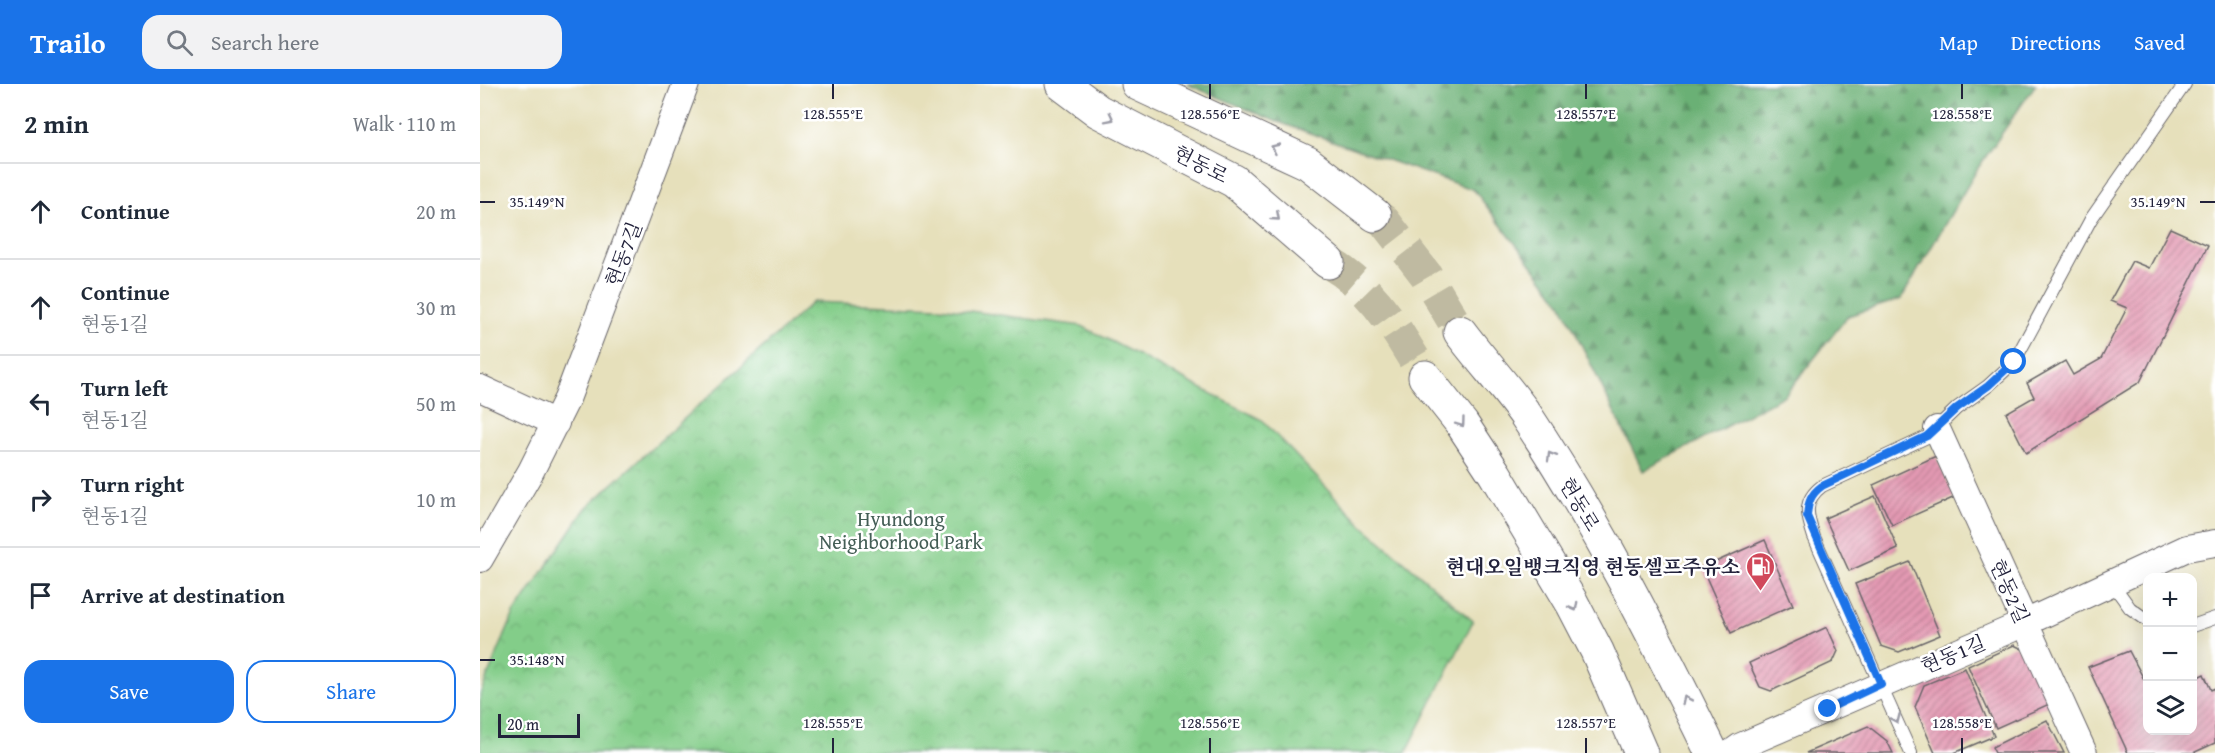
<!DOCTYPE html>
<html lang="en">
<head>
<meta charset="utf-8">
<style>
	:root { --surface:#fff; --page:#f2f2f3; --text:#1f2937; --muted:#747a83; --line:#e0e1e3; --accent:#1a73e8 }
	body { margin:0; font-family:"Gentium Book Plus","Noto Serif KR",serif; background:var(--page); color:var(--text) }
	.controls { position:absolute; right:18px; bottom:18px; display:grid; overflow:hidden; border-radius:12px; box-shadow:0 6px 24px #0002 }
	.controls button { width:54px; height:54px; display:grid; place-items:center; padding:0; border:0; border-bottom:2px solid var(--line); background:var(--surface); color:var(--text); font:30px sans-serif }
	.scale { position:absolute; left:18px; bottom:15px; width:82px; box-sizing:border-box; padding-left:6px; border:3px solid #22223b; border-top:0; font-size:16px; line-height:21px; white-space:nowrap; color:#22223b; -webkit-text-stroke:4px #fff; paint-order:stroke }
	.stop { position:absolute; width:18px; height:18px; margin:-14px; border:4px solid #1a73e8; border-radius:50%; background:#fff }
	.stop.end { background:#1a73e8; border-color:#fff; box-shadow:0 2px 6px #0008 }
	.list { margin:0; padding:0; list-style:none }
	h2 { display:flex; justify-content:space-between; align-items:center; height:78px; margin:0; padding:0 24px; font-size:26px }
	h2 small { font-size:20px; font-weight:400; color:var(--muted) }
	.list li { display:grid; grid-template-columns:39px 1fr auto; gap:18px; align-items:center; box-sizing:border-box; height:96px; padding:0 24px; border-top:2px solid var(--line) }
	.list b { display:block; font-size:22px; white-space:nowrap }
	.list p { margin:0; font-size:20px; white-space:nowrap; color:var(--muted) }
	.list em { font-size:20px; font-style:normal; color:var(--muted) }
	.actions { display:flex; gap:12px; padding:18px 24px }
	.actions a { flex:1; padding:14px 0; border:2px solid var(--accent); border-radius:18px; text-align:center; font-size:21px; color:var(--accent) }
	.actions .main { background:var(--accent); color:#fff }
	.icon { flex:none; width:33px; height:33px; fill:none; stroke:currentColor; stroke-width:2; stroke-linecap:round; stroke-linejoin:round }
	.map { position:relative; flex:none; width:1735px; height:669px; overflow:hidden }
	header { display:flex; align-items:center; gap:36px; box-sizing:border-box; height:84px; padding:0 30px; background:var(--accent); color:#fff }
	header strong { font-size:28px }
	nav { display:flex; gap:33px; margin-inline-start:auto; font-size:21px }
	.search { width:420px; height:54px; background:var(--page); display:flex; align-items:center; gap:15px; box-sizing:border-box; padding:0 21px; border-radius:18px; color:var(--muted); font-size:22px }
	main { display:flex }
	aside { flex:1; background:var(--surface) }
	.map>svg:first-child { display:block }
	.forest { fill:url(#forest-firs); stroke:#466958; stroke-width:1.5 }
	.park { fill:url(#park-crowns); stroke:#527862; stroke-width:1.5 }
	.building { fill:url(#building-hatch) }
	.lines { fill:none; stroke-linecap:round; stroke-linejoin:round }
	.secondary-tunnel { stroke:#bfbaa1; stroke-width:33; stroke-dasharray:33 16; stroke-linecap:butt }
	.service-casing { stroke:#676468; stroke-width:14 }
	.minor-casing { stroke:#676468; stroke-width:28 }
	.secondary-casing { stroke:#676468; stroke-width:35 }
	.service { stroke:#fff; stroke-width:12 }
	.minor { stroke:#fff; stroke-width:26 }
	.secondary { stroke:#fff; stroke-width:33 }
	.oneway { stroke:#9c9ca7 }
	.route { stroke:#1a73e8; stroke-width:8 }
	.ticks { fill:none; stroke:#22223b; stroke-width:2 }
	.labels { text-anchor:middle; dominant-baseline:central; stroke-width:5; stroke-linejoin:round; paint-order:stroke }
	.street-label { font-size:20px; fill:#22223b; stroke:#fff }
	.park-label { font-size:20px; fill:#445e56; stroke:#fff }
	.poi-label { font-size:20px; font-weight:bold; fill:#22223b; stroke:#fff; text-anchor:end }
	.ticks-label { font-size:15px; text-anchor:middle; fill:#22223b; stroke:#fff; stroke-width:5; stroke-linejoin:round; paint-order:stroke }
</style>
</head>
<body>
<header>
<strong>Trailo</strong>
<div class="search"><svg class="icon" aria-label="search" viewBox="0 0 24 24"><circle cx="10" cy="10" r="6"/><path d="M15 15l6 6"/></svg>Search here</div>
<nav><a>Map</a><a>Directions</a><a>Saved</a></nav>
</header>
<main>
<aside>
<h2>2 min<small>Walk · 110 m</small></h2>
<ul class="list">
<li><svg class="icon" aria-label="ahead" viewBox="0 0 24 24"><path d="M12 20V5M6 11l6-6 6 6"/></svg><div><b>Continue</b></div><em>20 m</em></li>
<li><svg class="icon" aria-label="ahead" viewBox="0 0 24 24"><path d="M12 20V5M6 11l6-6 6 6"/></svg><div><b>Continue</b><p>현동1길</p></div><em>30 m</em></li>
<li><svg class="icon" aria-label="left" viewBox="0 0 24 24"><path d="M17 20v-9H6M10 6l-5 5 5 5"/></svg><div><b>Turn left</b><p>현동1길</p></div><em>50 m</em></li>
<li><svg class="icon" aria-label="right" viewBox="0 0 24 24"><path d="M7 20v-9h11M14 6l5 5-5 5"/></svg><div><b>Turn right</b><p>현동1길</p></div><em>10 m</em></li>
<li><svg class="icon" aria-label="arrive" viewBox="0 0 24 24"><path d="M6 21V4h12l-3 4 3 4H6"/></svg><div><b>Arrive at destination</b></div></li>
</ul>
<div class="actions"><a class="main">Save</a><a>Share</a></div>
</aside>
<div class="map">
<svg width="1735" height="669" viewBox="0 0 1735 669">
	<defs>
		<pattern id="forest-firs" width="22" height="20" patternUnits="userSpaceOnUse" patternTransform="scale(1.5)"><rect width="22" height="20" fill="#6ab075"/><path d="M5 1l3.5 6h-7zM16 11l3.5 6h-7z" fill="#578f61"/></pattern>
		<pattern id="park-crowns" width="20" height="18" patternUnits="userSpaceOnUse" patternTransform="scale(1.5)"><rect width="20" height="18" fill="#83cd89"/><path d="M2 6a3 3 0 1 1 6 0M12 15a3 3 0 1 1 6 0" fill="none" stroke="#71b077"/></pattern>
		<pattern id="building-hatch" width="6" height="6" patternUnits="userSpaceOnUse" patternTransform="scale(1.5)"><rect width="6" height="6" fill="#e49ab3"/><path d="M-1 1l2-2M0 6l6-6M5 7l2-2" fill="none" stroke="#b87d93"/></pattern>
	</defs>
	<rect width="100%" height="100%" fill="#fff"/>
	<filter id="ink" filterUnits="userSpaceOnUse"><feTurbulence type="fractalNoise" baseFrequency=".0167" numOctaves="2"/><feDisplacementMap in="SourceGraphic" scale="12" xChannelSelector="R" yChannelSelector="G"/><feConvolveMatrix kernelMatrix="1 2 1 2 8 2 1 2 1" color-interpolation-filters="sRGB"/></filter>
	<filter id="wash" filterUnits="userSpaceOnUse"><feTurbulence type="fractalNoise" baseFrequency=".008" numOctaves="4" result="noise"/><feDisplacementMap in="SourceGraphic" scale="24" xChannelSelector="R" yChannelSelector="G"/><feGaussianBlur stdDeviation="1.35" result="paint"/><feColorMatrix in="noise" values="0 0 0 0 0 0 0 0 0 0 0 0 0 0 0 0 0 1.4 0 .05"/><feComposite in="paint" operator="in"/></filter>
	<g filter="url(#wash)">
		<rect width="100%" height="100%" fill="#e6e0bb"/>
		<polygon class="forest" points="707,0 1556,0 1498,84 1421,215 1368,232 1305,311 1163,387 1081,219 994,106 795,37"/>
		<polygon class="park" points="333,218 460,223 602,242 782,336 882,441 993,537 926,669 0,669 0,610 34,530 106,424"/>
		<g id="blocks">
			<g class="building">
				<polygon points="1690,144 1728,161 1660,298 1546,369 1526,329 1554,313 1547,299 1585,277 1593,291 1621,275 1647,224 1630,217 1652,177 1669,184"/>
				<polygon points="1456,372 1475,413 1412,441 1393,401"/>
				<polygon points="1395,412 1418,465 1369,487 1345,434"/>
				<polygon points="1285,456 1313,521 1251,549 1222,484"/>
				<polygon points="1430,478 1460,551 1419,568 1401,562 1375,500"/>
				<polygon points="1347,543 1358,567 1353,578 1291,607 1280,603 1269,579"/>
				<polygon points="1534,561 1555,571 1576,617 1516,644 1488,582"/>
				<polygon points="1649,567 1668,603 1668,646 1712,646 1712,596 1724,590 1731,606 1735,604 1735,659 1713,669 1648,669 1608,583"/>
				<polygon points="1485,584 1514,652 1474,669 1455,669 1435,623 1444,601"/>
				<polygon points="1567,636 1584,669 1515,669 1512,663"/>
				<polygon points="1388,642 1407,657 1413,669 1326,669"/>
			</g>
		</g>
	</g>
	<g filter="url(#ink)">
		<use href="#blocks" fill-opacity="0" stroke="#676468" stroke-width="1.5"/>
		<g class="lines">
			<g class="secondary-tunnel">
				<polyline points="895,131 904,137 946,191 980,248"/>
				<path d="M848,178C897,207 916,246 945,293"/>
			</g>
			<defs>
				<g id="service">
					<polyline points="1632,499 1650,524 1668,537"/>
					<polyline points="1712,542 1735,534"/>
					<path d="M1431,669L1334,453C1327,432 1322,417 1342,402L1447,353L1477,324L1508,302L1534,278L1611,135L1705,0"/>
				</g>
				<g id="minor">
					<polyline points="0,304 76,339"/>
					<polyline points="1457,345 1604,669"/>
					<polyline points="0,475 51,387 87,315 206,0"/>
					<polyline points="1251,669 1261,662 1545,539 1707,464 1735,459"/>
				</g>
				<g id="secondary">
					<polyline points="582,0 618,27 754,97 848,178"/>
					<polyline points="658,0 828,79 895,131"/>
					<path d="M980,248C1001,276 1025,302 1045,330C1117,438 1175,553 1232,669"/>
					<polyline points="945,293 982,340 1015,390 1092,519 1117,567 1161,669"/>
				</g>
			</defs>
			<use href="#service" class="service-casing"/>
			<use href="#minor" class="minor-casing"/>
			<use href="#secondary" class="secondary-casing"/>
			<use href="#service" class="service"/>
			<use href="#minor" class="minor"/>
			<use href="#secondary" class="secondary"/>
		</g>
		<defs><path id="oneway-chevron" d="M-2-3.5L2.5 0L-2 3.5" fill="none" stroke-width="1.6" stroke-linecap="round" stroke-linejoin="round" transform="scale(1.5)"/></defs>
		<g class="oneway">
			<use href="#oneway-chevron" transform="translate(630 34) rotate(27)"/>
			<use href="#oneway-chevron" transform="translate(795 64) rotate(-155)"/>
			<use href="#oneway-chevron" transform="translate(796 133) rotate(41)"/>
			<use href="#oneway-chevron" transform="translate(981 339) rotate(54)"/>
			<use href="#oneway-chevron" transform="translate(1071 372) rotate(-121)"/>
			<use href="#oneway-chevron" transform="translate(1094 523) rotate(62)"/>
			<use href="#oneway-chevron" transform="translate(1206 616) rotate(-116)"/>
			<use href="#oneway-chevron" transform="translate(1416 635) rotate(66)"/>
		</g>
	</g>
	<g class="lines" filter="url(#ink)">
		<path class="route" d="M1348,625L1401,600L1327,432C1328,418 1331,410 1342,402L1447,352L1477,324L1508,302L1534,278"/>
	</g>
	<path class="ticks" d="M353,0V15M730,0V15M1106,0V15M1482,0V15M0,118H15M1720,118H1735M0,576H15M353,654V669M730,654V669M1106,654V669M1482,654V669"/>
	<defs>
		<symbol id="fuel-pin" viewBox="-11 -11 22 30"><path d="M0 17L-7.5 6A9.5 9.5 0 1 1 7.5 6Z" fill="#d1495b" stroke="#fff"/><path d="M-5.5-6h7V0h2V4h1.3V-2.5L3-4.5l.8-.8L6-3V5H2.5V1h-1V6h-7ZM-4.2-4.7v3.2H.2V-4.7Z" fill="#fff"/></symbol>
	</defs>
	<g fill-rule="evenodd">
		<use href="#fuel-pin" x="1264" y="466" width="33" height="45"/>
	</g>
	<g class="labels">
		<g class="street-label">
			<text transform="translate(721 80) rotate(27)">현동로</text>
			<text transform="translate(143 170) rotate(-69)">현동7길</text>
			<text transform="translate(1100 420) rotate(59)">현동로</text>
			<text transform="translate(1530 507) rotate(66)">현동2길</text>
			<text transform="translate(1473 570) rotate(-23)">현동1길</text>
		</g>
		<g class="park-label">
			<text x="421" y="434">Hyundong<tspan x="421" dy="23">Neighborhood Park</tspan></text>
		</g>
		<g class="poi-label">
			<text x="1260" y="482">현대오일뱅크직영 현동셀프주유소</text>
		</g>
	</g>
	<g class="ticks-label">
		<text x="353" y="35">128.555°E</text>
		<text x="730" y="35">128.556°E</text>
		<text x="1106" y="35">128.557°E</text>
		<text x="1482" y="35">128.558°E</text>
		<text x="57" y="123">35.149°N</text>
		<text x="1678" y="123">35.149°N</text>
		<text x="57" y="581">35.148°N</text>
		<text x="353" y="644">128.555°E</text>
		<text x="730" y="644">128.556°E</text>
		<text x="1106" y="644">128.557°E</text>
		<text x="1482" y="644">128.558°E</text>
	</g>
</svg>
<div class="controls">
<button>+</button>
<button>−</button>
<button><svg class="icon" aria-label="layers" viewBox="0 0 24 24"><path d="M12 4l9 5-9 5-9-5zM3 14l9 5 9-5"/></svg></button>
</div>
<div class="scale">20 m</div>
<div class="stop" style="left:1534px;top:278px"></div>
<div class="stop end" style="left:1348px;top:625px"></div>
</div>
</main>
</body>
</html>
